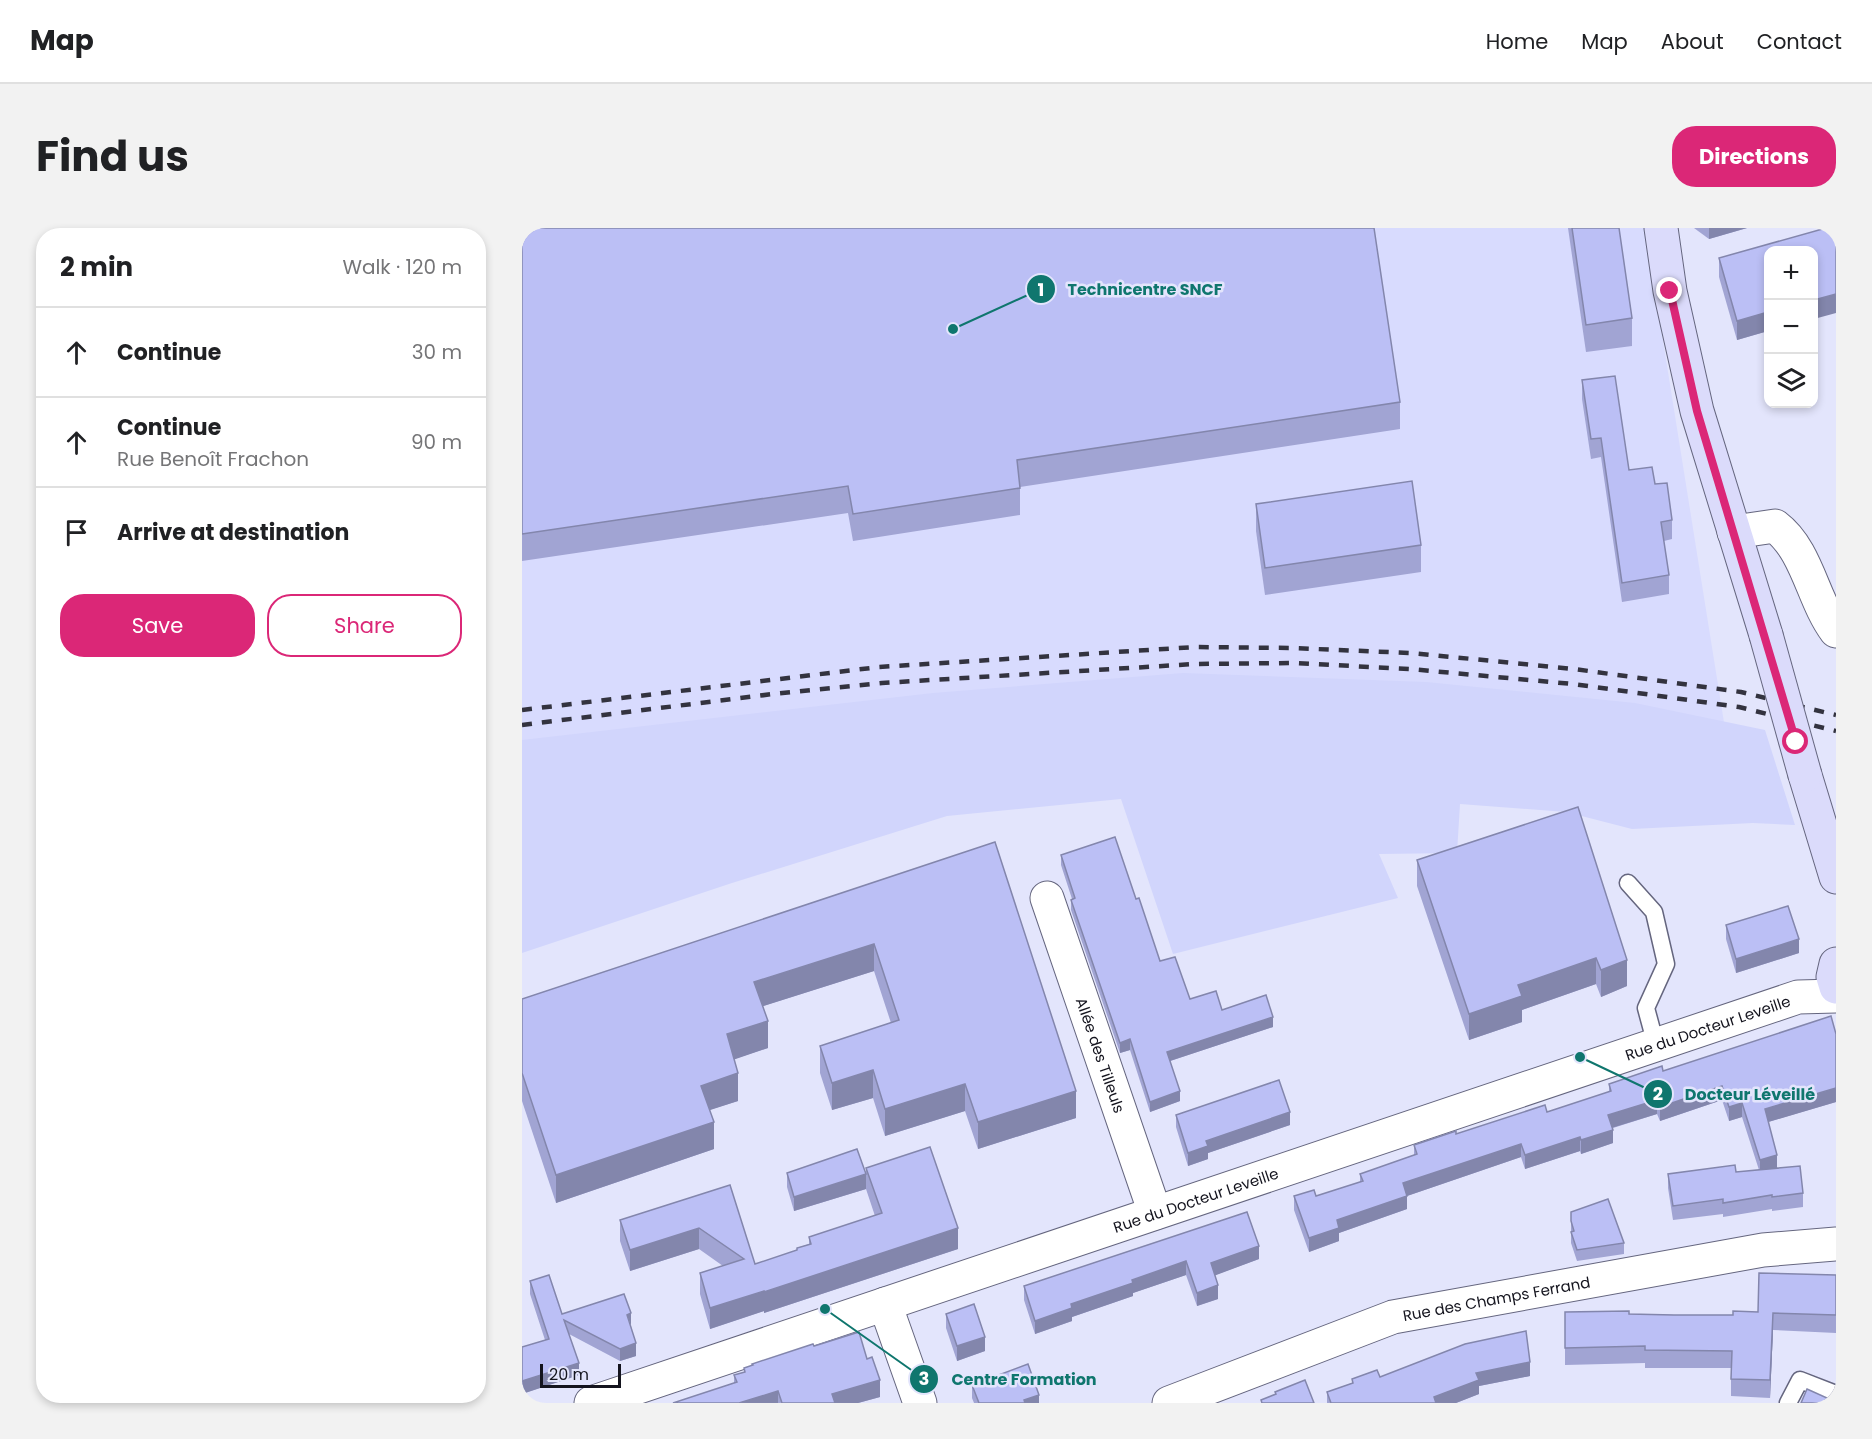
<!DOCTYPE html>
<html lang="en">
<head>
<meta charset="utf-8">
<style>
	:root { --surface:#fff; --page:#f2f2f2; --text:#202124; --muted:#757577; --line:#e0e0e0; --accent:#db2777 }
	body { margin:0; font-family:Poppins,sans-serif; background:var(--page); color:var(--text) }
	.controls { position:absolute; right:18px; top:18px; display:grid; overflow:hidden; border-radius:12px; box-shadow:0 3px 9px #0003 }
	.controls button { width:54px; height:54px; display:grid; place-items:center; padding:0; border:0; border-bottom:2px solid var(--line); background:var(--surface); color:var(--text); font:30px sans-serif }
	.scale { position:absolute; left:18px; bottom:15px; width:81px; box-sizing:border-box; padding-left:6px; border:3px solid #14141e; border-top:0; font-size:16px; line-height:21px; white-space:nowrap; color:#14141e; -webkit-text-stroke:4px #e3e5fc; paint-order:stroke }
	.stop { position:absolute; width:18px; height:18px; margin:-14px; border:4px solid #db2777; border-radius:50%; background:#fff }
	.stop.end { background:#db2777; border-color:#fff; box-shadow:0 2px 6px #0008 }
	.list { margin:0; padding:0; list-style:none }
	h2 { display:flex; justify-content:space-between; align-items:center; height:78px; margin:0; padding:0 24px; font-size:26px }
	h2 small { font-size:20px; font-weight:400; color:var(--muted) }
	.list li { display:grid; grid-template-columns:39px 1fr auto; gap:18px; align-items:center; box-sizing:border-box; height:90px; padding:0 24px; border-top:2px solid var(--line) }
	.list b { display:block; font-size:22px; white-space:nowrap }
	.list p { margin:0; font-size:20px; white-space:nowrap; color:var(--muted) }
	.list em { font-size:20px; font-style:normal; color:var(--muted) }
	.actions { display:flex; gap:12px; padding:18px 24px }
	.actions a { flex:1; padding:14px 0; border:2px solid var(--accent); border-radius:24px; text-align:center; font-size:21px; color:var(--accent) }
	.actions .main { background:var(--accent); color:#fff }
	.icon { flex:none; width:33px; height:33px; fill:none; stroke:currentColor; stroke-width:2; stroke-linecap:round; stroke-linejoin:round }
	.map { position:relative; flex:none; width:1314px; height:1175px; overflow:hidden; border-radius:24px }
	header { display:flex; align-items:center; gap:36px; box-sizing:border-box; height:84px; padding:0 30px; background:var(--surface); border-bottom:2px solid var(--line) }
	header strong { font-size:28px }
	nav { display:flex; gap:33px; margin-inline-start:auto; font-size:21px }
	.intro { display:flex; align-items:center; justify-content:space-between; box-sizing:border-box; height:144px; padding:0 36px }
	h1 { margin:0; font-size:42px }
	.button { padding:15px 27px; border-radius:24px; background:var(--accent); color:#fff; font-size:21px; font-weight:700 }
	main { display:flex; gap:36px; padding:0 36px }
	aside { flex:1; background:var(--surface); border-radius:24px; box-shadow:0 3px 9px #0003 }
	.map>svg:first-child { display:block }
	.built { fill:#d8dbfe }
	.green { fill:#d1d5fc }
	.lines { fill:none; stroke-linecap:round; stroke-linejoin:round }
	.service-casing { stroke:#65667f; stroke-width:19 }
	.minor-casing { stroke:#65667f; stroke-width:35 }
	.tertiary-casing { stroke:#65667f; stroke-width:35 }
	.secondary-casing { stroke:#65667f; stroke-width:35 }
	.service { stroke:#fff; stroke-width:16 }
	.minor { stroke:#fff; stroke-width:33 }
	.tertiary { stroke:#fff; stroke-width:33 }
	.secondary { stroke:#dbdbfb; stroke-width:33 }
	.rail { stroke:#33333f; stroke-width:4.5; stroke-dasharray:10 10; stroke-linecap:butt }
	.secondary-bridge-casing { stroke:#65667f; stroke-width:35; stroke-linecap:butt }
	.secondary-bridge { stroke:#dbdbfb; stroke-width:33 }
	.wall { fill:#a1a4d3 }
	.shaded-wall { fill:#8386ac }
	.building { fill:#bbbff5; stroke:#8386ac; stroke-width:1.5 }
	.route { stroke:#db2777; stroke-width:8 }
	.labels { text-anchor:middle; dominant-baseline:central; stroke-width:5; stroke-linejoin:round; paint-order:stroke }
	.street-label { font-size:15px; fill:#14141e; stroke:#e3e5fc }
	.leader { fill:none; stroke:#0f766e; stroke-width:2 }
	.callout-dot { fill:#0f766e; stroke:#e3e5fc; stroke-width:2 }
	.mark-label { font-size:18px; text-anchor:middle; font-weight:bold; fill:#fff }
	.callout-label { font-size:16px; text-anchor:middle; font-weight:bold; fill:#0f766e; stroke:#e3e5fc; stroke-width:5; stroke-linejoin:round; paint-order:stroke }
</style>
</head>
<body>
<header>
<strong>Map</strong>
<nav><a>Home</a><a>Map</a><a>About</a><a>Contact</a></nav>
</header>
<div class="intro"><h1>Find us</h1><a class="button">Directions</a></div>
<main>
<aside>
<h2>2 min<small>Walk · 120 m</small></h2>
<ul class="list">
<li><svg class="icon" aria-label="ahead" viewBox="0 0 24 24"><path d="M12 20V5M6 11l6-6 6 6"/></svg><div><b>Continue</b></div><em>30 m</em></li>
<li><svg class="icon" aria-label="ahead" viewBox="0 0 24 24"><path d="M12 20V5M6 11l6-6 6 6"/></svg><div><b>Continue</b><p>Rue Benoît Frachon</p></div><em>90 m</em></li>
<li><svg class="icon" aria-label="arrive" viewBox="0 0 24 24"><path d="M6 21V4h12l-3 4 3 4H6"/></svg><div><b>Arrive at destination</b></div></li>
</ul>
<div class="actions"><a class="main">Save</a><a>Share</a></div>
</aside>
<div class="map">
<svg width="1314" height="1175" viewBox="0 0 1314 1175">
	<rect width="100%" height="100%" fill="#e3e5fc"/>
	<polygon class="built" points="0,0 1123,0 1208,532 0,554"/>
	<polygon class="green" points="661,445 904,454 1113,475 1243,502 1273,597 1231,595 1110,601 1044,584 938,576 935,625 857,626 876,670 651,726 599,571 425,588 210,655 0,725 0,512 411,465"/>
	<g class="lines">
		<defs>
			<g id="service">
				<polyline points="1106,655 1132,684 1144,736 1124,780 1134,817"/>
				<polyline points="1266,1175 1278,1152 1314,1166"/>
			</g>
			<g id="minor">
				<path id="s1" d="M525,670L633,985"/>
				<polyline points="363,1076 398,1175"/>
				<path id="s2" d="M69,1175L1276,769L1314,768"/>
				<path id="s3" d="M647,1175L871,1089L1241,1022L1314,1016"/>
			</g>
			<path id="tertiary" d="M1212,304L1253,298C1286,323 1290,371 1314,403"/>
			<g id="secondary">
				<polyline points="1139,0 1148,63 1175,183 1244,407"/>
				<polyline points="1283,547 1314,649"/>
				<polyline points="1314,736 1311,749 1314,759"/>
			</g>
		</defs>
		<use href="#service" class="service-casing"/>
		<use href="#minor" class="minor-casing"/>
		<use href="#tertiary" class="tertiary-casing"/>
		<use href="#secondary" class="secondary-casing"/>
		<use href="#service" class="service"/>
		<use href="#minor" class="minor"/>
		<use href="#tertiary" class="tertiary"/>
		<use href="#secondary" class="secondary"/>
		<g class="rail">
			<polyline points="0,482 357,439 674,419 770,420 889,425 1052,441 1219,464 1314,487"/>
			<polyline points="0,497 251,466 360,455 673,436 771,435 888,441 1051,456 1217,479 1314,503"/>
		</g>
		<defs>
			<polyline id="secondary-bridge" points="1244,407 1283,547"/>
		</defs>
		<use href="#secondary-bridge" class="secondary-bridge-casing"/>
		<use href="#secondary-bridge" class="secondary-bridge"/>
	</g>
	<g class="wall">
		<polygon points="0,0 878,174 878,201 498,259 498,287 331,313 326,285 0,333"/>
		<polygon points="1046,0 1097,0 1110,90 1110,118 1064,124"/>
		<polygon points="1172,0 1225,0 1187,11"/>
		<polygon points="1246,22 1246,103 1215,112 1197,49 1197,30"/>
		<polygon points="1060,152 1107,242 1133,256 1150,292 1150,311 1142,313 1147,347 1147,366 1100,374 1079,229 1069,231 1060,171"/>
		<polygon points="734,276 899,317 899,344 743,367 734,303"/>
		<polygon points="1056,579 1105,758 1079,769 1074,756 1000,782 1000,794 947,812 895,658 895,632"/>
		<polygon points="473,614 554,890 456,921 443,883 363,908 351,870 310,882 298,845 298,818 369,795 352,743 241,778 246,820 212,831 216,873 187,882 192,921 34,975 0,873 0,771"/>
		<polygon points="539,627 614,671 638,733 668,771 751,799 648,833 658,873 628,884 608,822 598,825 549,682 549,672 550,671 539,637"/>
		<polygon points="1204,697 1277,725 1214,745 1204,711"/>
		<polygon points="1141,843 1314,874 1246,894 1255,940 1281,965 1281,979 1250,983 1250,981 1201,989 1201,986 1151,992 1146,960 1146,946 1214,944 1237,942 1220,889 1207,893 1200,872 1138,893 1135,886 1091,900 1091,915 1059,926 1058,923 1003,941 999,929 885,968 885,981 817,1005 817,1013 787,1024 772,982 772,968 794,968 838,954 838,946 892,927 892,917 934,906 1025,884 1087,864 1087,856"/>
		<polygon points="654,887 768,897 686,925 686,931 666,938 654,899"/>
		<polygon points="344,940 436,1021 242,1085 242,1083 188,1101 178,1066 178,1045 201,1038 177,1021 108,1043 98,1013 98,992 208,957 233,1036 275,1023 275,1020 287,1016 287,1009 353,988 344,961"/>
		<polygon points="265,945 344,961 272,983 265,959"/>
		<polygon points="725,984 737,1031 693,1047 696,1071 675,1078 664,1047 611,1065 611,1068 550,1089 550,1093 513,1106 502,1072 502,1058"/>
		<polygon points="1049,984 1102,1015 1102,1026 1055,1033 1049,1015"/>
		<polygon points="1314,1047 1314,1105 1251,1102 1248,1170 1209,1168 1209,1140 1123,1140 1123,1135 1043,1137 1043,1084 1152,1087 1211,1087 1236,1084"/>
		<polygon points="8,1053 40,1086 109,1098 114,1128 98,1133 47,1106 57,1147 0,1166 0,1119 23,1112 8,1066"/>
		<polygon points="424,1086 463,1123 435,1133 424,1100"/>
		<polygon points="292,1118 358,1169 336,1175 151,1175 212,1155 212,1147 222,1144 222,1140 230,1137 230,1136"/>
		<polygon points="1008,1148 957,1158 957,1166 934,1175 805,1175 805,1164 830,1155 830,1151"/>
		<polygon points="450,1157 517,1175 452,1175 450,1170"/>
	</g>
	<g class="shaded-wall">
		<polygon points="1187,0 1225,0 1187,11"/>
		<polygon points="1314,66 1314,85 1292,91 1292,72"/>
		<polygon points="1246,84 1246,103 1215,112 1215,93"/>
		<polygon points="1277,711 1277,725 1214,745 1214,731"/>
		<polygon points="352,716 352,743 232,781 232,754"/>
		<polygon points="1074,730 1074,756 1000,782 1000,794 947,812 947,786 996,757"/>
		<polygon points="1105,732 1105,758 1079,769 1079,742"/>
		<polygon points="751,789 751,799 645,834 645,824"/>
		<polygon points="246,793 246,820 205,834 205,806"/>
		<polygon points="608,811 608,822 598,825 598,815"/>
		<polygon points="351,842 351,870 310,882 310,855"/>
		<polygon points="216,845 216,873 179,885 179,858"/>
		<polygon points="443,856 443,883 363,908 363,881"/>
		<polygon points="1200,858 1200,872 1138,893 1138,879"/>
		<polygon points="1314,860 1314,874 1243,895 1243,881"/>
		<polygon points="554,863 554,890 456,921 456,894"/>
		<polygon points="658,863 658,873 628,884 628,874"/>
		<polygon points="1135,872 1135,886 1086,901 1086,887"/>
		<polygon points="1220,875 1220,889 1207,893 1207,879"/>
		<polygon points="768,884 768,897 686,925 686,931 666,938 666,925 684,913"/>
		<polygon points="192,894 192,921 34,975 34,947"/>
		<polygon points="1091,902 1091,915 1059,926 1059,912"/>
		<polygon points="1058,909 1058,923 1003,941 1003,927"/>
		<polygon points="999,916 999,929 885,968 885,981 817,1005 817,1013 787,1024 787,1010 815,992 881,955"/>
		<polygon points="1255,927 1255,940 1238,945 1238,932"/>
		<polygon points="344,946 344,961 272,983 272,969"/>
		<polygon points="177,1000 177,1021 108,1043 108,1022"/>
		<polygon points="436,1000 436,1021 242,1085 242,1064"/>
		<polygon points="737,1018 737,1031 689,1049 689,1035"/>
		<polygon points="664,1033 664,1047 611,1065 611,1068 550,1089 550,1093 513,1106 513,1093 549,1076 610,1052"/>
		<polygon points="696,1057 696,1071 675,1078 675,1065"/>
		<polygon points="242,1063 242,1083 188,1101 188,1080"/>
		<polygon points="109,1085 109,1098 105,1087"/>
		<polygon points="1251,1085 1251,1102 1248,1170 1248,1152"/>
		<polygon points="463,1109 463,1123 435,1133 435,1118"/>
		<polygon points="114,1115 114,1128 98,1133 98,1121"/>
		<polygon points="1008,1134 1008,1148 957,1158 957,1166 934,1175 912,1175 912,1169 954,1145"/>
		<polygon points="57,1135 57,1147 0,1166 0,1153"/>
		<polygon points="358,1152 358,1169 336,1175 310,1175 310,1166"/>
		<polygon points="256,1163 256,1175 217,1175"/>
		<polygon points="517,1167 517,1175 502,1175 502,1172"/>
	</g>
	<g class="building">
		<polygon points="0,0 852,0 878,174 495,232 498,260 331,286 326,258 0,306"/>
		<polygon points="1050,0 1097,0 1110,90 1064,97"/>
		<polygon points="1304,0 1314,0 1314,66 1292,72 1292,22 1246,22 1246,84 1215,93 1197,30"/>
		<polygon points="1093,148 1107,242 1130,239 1133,256 1145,255 1150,292 1139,294 1147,347 1100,355 1079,210 1069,211 1060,152"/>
		<polygon points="890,253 899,317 743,340 734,276"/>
		<polygon points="1056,579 1105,732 1079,742 1074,730 996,757 1000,768 947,786 895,632"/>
		<polygon points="593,609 614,671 617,670 638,733 653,729 668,771 694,763 700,782 744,767 751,789 645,824 658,863 628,874 608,811 598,815 549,672 553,670 539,627"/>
		<polygon points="473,614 554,863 456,894 443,856 363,881 351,842 310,855 298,818 377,792 352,716 232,754 246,793 205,806 216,845 179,858 192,894 34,947 0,845 0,771"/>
		<polygon points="1266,678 1277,711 1214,731 1204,697"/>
		<polygon points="1309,788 1314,806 1314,860 1243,881 1255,927 1238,932 1220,875 1207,879 1200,858 1138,879 1135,872 1086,887 1091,902 1059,912 1058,909 1003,927 999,916 881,955 885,968 815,992 817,1000 787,1010 772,968 792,962 794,968 841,953 838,946 895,926 892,917 934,903 934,906 1023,877 1025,884 1089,863 1087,856 1140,838 1141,843"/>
		<polygon points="757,852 768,884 684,913 686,918 666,925 654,887"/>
		<polygon points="408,919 436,1000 242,1064 242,1063 188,1080 178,1045 222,1031 177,1000 108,1022 98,992 208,957 233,1036 275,1022 275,1020 289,1016 287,1009 360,985 344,940"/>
		<polygon points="335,921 344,946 272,969 265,945"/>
		<polygon points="1213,937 1214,944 1278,938 1281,965 1250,969 1250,967 1201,975 1201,971 1151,978 1146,946"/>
		<polygon points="1086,971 1102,1015 1055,1022 1049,1004 1052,1003 1049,993 1049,984"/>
		<polygon points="725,984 737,1018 689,1035 696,1057 675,1065 664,1033 610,1052 611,1055 549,1076 550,1080 513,1093 502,1058"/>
		<polygon points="1237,1045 1314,1047 1314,1087 1251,1085 1248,1152 1209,1151 1210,1123 1123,1122 1123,1118 1043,1120 1043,1084 1107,1083 1107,1086 1152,1087 1211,1087 1211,1083 1236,1084"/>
		<polygon points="27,1047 40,1086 102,1066 109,1085 105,1087 114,1115 98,1121 42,1092 57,1135 0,1153 0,1119 27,1111 8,1053"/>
		<polygon points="452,1076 463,1109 435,1118 424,1086"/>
		<polygon points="1004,1103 1008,1134 954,1145 957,1152 912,1169 914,1175 809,1175 805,1164 831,1155 830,1151 855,1142 858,1149 943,1116"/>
		<polygon points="337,1104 345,1131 350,1129 358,1152 310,1166 313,1175 260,1175 256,1163 217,1175 151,1175 215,1154 212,1147 223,1144 222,1140 231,1137 230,1136 291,1116 292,1118"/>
		<polygon points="506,1136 517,1167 502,1172 503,1175 457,1175 450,1157"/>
		<polygon points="783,1152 792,1175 740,1175 739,1172 754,1166 753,1164"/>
		<polygon points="1285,1161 1314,1174 1314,1175 1279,1175"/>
	</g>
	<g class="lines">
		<polyline class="route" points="1148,63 1175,183 1274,514"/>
	</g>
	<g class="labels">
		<g class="street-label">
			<text stroke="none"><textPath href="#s2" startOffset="1178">Rue du Docteur Leveille</textPath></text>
			<text stroke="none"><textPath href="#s1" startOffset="166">Allée des Tilleuls</textPath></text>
			<text stroke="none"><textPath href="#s2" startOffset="638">Rue du Docteur Leveille</textPath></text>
			<text stroke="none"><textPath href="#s3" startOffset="345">Rue des Champs Ferrand</textPath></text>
		</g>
	</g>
	<path class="leader" d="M431 101L519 61M1058 829L1136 866M303 1081L402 1151"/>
	<g class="callout-dot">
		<circle cx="431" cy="101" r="6"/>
		<circle cx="1058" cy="829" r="6"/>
		<circle cx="303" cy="1081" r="6"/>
		<circle cx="519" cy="61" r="15"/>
		<circle cx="1136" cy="866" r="15"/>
		<circle cx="402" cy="1151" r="15"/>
	</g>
	<g class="mark-label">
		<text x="519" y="68">1</text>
		<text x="1136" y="872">2</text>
		<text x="402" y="1157">3</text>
	</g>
	<g class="callout-label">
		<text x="623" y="67">Technicentre SNCF</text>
		<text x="1228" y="872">Docteur Léveillé</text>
		<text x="502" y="1157">Centre Formation</text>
	</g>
</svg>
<div class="controls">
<button>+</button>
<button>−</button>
<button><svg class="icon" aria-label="layers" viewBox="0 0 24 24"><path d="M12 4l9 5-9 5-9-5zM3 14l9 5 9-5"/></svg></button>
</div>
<div class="scale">20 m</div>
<div class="stop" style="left:1274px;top:514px"></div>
<div class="stop end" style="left:1148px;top:63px"></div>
</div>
</main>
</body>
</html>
